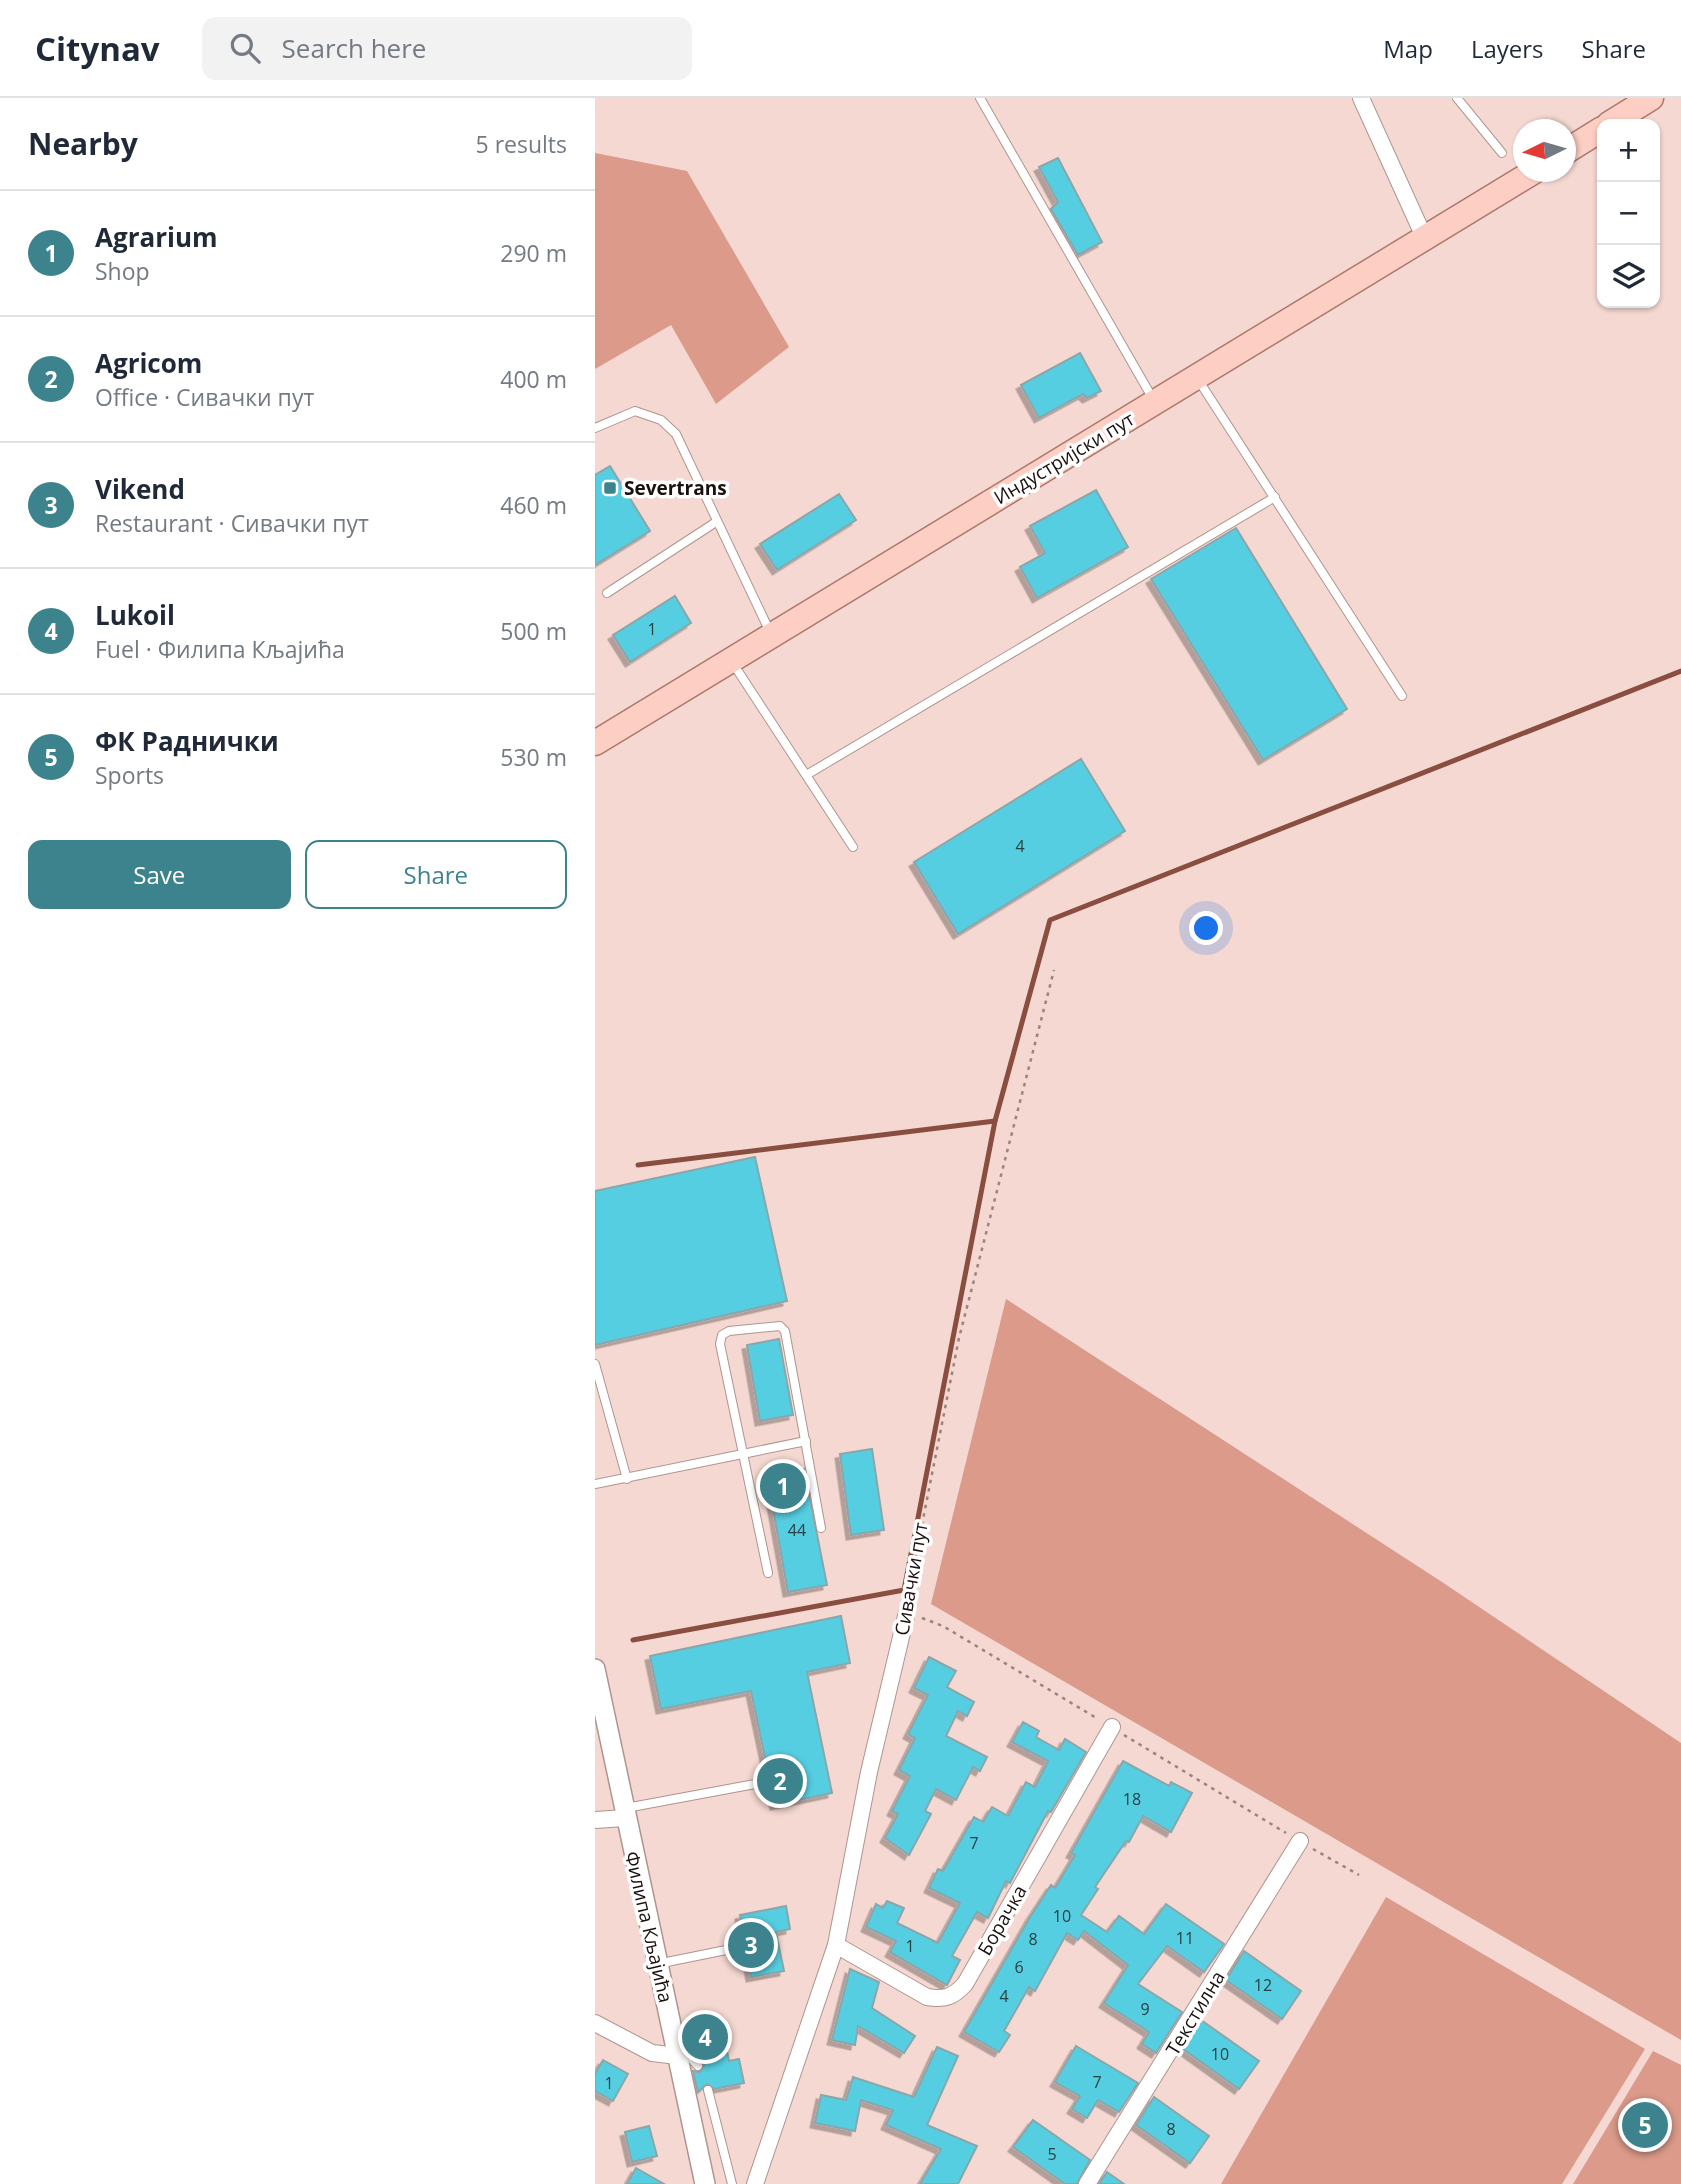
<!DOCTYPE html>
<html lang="en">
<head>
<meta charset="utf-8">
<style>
	:root { --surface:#fff; --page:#f2f2f3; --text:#1f2937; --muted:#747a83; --line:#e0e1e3; --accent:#3d838e }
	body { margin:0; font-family:"Open Sans",sans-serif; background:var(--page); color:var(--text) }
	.controls { position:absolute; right:21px; top:21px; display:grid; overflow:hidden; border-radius:14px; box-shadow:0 2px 5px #0004 }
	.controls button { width:63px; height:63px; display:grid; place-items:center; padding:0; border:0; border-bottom:2px solid var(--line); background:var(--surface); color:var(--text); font:35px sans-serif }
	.compass { position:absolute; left:918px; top:21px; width:63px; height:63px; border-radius:50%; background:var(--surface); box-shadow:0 2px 5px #0004; rotate:265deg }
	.you { position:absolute; left:612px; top:831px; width:24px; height:24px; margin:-18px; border:5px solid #fff; border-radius:50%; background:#1a73e8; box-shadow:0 0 0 10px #1a73e833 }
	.badge { display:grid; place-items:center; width:46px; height:46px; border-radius:50%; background:var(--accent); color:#fff; font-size:23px; font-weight:700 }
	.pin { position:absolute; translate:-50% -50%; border:4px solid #fff; box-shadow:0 2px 7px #0006 }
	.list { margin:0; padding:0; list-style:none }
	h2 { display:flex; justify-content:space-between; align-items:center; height:91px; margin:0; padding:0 28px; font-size:30px }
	h2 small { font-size:23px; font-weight:400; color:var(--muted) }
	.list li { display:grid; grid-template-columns:46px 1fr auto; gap:21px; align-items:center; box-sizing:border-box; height:126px; padding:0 28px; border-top:2px solid var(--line) }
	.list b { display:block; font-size:26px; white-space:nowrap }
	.list p { margin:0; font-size:23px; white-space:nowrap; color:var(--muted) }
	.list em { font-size:23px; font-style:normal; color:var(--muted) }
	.actions { display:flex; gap:14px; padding:21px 28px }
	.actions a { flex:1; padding:16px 0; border:2px solid var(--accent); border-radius:14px; text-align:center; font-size:24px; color:var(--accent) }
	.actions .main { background:var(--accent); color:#fff }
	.icon { flex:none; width:38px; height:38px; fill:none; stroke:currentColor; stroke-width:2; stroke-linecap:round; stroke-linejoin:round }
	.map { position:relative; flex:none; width:1086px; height:2086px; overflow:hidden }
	header { display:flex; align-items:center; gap:42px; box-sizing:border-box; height:98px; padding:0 35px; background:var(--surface); border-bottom:2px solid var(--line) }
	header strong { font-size:33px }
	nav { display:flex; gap:38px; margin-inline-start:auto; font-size:24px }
	.search { width:490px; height:63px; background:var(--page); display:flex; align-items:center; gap:18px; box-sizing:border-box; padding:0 24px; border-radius:14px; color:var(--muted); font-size:26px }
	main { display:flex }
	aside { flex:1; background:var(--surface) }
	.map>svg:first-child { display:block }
	.green { fill:#db9a8a }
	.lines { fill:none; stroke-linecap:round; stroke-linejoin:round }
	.stream { stroke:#894e40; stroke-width:5 }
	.building { fill:#57cee1; stroke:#89a6ab; stroke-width:2; filter:url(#shadow) }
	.service-casing { stroke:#af958e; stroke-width:10 }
	.minor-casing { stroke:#af958e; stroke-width:18 }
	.tertiary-casing { stroke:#af958e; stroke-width:22 }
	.primary-casing { stroke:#ad786b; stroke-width:27 }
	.path { stroke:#998580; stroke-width:2.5; stroke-dasharray:3.5 5; stroke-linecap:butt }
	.service { stroke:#fff; stroke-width:8 }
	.minor { stroke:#fff; stroke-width:16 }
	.tertiary { stroke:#fff; stroke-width:19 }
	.primary { stroke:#fdcfc4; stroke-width:24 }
	.poi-dot { fill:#3d838e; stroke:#fff; stroke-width:2.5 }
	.labels { text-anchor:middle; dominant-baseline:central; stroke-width:7; stroke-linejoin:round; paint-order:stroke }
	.number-label { font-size:16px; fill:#294044 }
	.street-label { font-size:19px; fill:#1a110f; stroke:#fff }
	.poi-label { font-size:19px; font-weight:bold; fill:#1a110f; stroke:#fff; text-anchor:start }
</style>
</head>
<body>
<header>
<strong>Citynav</strong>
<div class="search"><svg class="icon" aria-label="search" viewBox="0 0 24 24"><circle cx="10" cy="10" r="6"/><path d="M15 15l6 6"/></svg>Search here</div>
<nav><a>Map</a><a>Layers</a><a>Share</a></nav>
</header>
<main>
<aside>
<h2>Nearby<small>5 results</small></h2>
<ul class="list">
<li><span class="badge">1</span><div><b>Agrarium</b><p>Shop</p></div><em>290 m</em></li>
<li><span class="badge">2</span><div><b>Agricom</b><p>Office · Сивачки пут</p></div><em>400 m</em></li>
<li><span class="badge">3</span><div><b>Vikend</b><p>Restaurant · Сивачки пут</p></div><em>460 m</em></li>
<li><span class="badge">4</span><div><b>Lukoil</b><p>Fuel · Филипа Кљајића</p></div><em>500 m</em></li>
<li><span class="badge">5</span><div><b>ФК Раднички</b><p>Sports</p></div><em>530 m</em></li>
</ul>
<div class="actions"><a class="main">Save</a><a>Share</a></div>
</aside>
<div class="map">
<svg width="1086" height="2086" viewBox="0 0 1086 2086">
	<defs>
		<filter id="shadow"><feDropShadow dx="-4.5" dy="4.5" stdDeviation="0" flood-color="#0004"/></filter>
	</defs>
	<rect width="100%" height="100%" fill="#f4d8d1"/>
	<g class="green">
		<polygon points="0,55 92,73 194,249 121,306 76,227 0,271"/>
		<polygon points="411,1201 847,1484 1086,1645 1086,1942 336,1506"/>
		<polygon points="791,1799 1050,1951 967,2086 626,2086"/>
		<polygon points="1058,1953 1086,1967 1086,2086 978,2086"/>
	</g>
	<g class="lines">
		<g class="stream">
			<polyline points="43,1067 400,1023"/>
			<polyline points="38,1542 309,1492 400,1023 455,822 1086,573"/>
		</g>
	</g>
	<g class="building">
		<polygon points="463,60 507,144 483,157 456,111 463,104 444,69"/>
		<polygon points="485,255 506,293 492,300 488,296 444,320 426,287"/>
		<polygon points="15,368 55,433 0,467 0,377"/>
		<polygon points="501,392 533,449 442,500 425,469 450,455 435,428"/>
		<polygon points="244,396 261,422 182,472 165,446"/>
		<polygon points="641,430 752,611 668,662 556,481"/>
		<polygon points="80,498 96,525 35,564 18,537"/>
		<polygon points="486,661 530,733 363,836 319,764"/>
		<polygon points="160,1059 192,1203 0,1247 0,1093"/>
		<polygon points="184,1241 198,1317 165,1323 152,1247"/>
		<polygon points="277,1351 289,1432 256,1437 245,1356"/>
		<polygon points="209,1371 232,1487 193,1494 172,1377"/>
		<polygon points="246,1518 255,1565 212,1574 237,1695 180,1707 156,1593 66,1611 55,1558"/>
		<polygon points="334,1559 361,1573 352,1589 379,1604 372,1618 363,1613 351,1638 392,1659 385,1673 378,1669 361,1702 341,1691 330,1713 336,1716 314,1757 290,1740 303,1716 297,1713 315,1678 304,1672 320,1640 313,1636 333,1597 319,1590"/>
		<polygon points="428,1624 444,1633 441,1639 464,1652 470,1641 491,1654 456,1714 453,1713 415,1785 411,1783 393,1820 382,1814 357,1858 365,1862 352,1887 295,1854 301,1843 271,1829 281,1806 288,1810 292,1803 309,1810 302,1825 343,1845 365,1805 334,1790 343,1771 348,1773 379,1719 388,1724 397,1709 413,1718 431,1684 440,1689 453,1663 417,1644"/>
		<polygon points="528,1663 574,1688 576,1684 597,1695 576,1734 548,1718 534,1744 531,1743 500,1789 503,1791 486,1817 512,1834 524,1818 549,1836 571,1806 629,1846 609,1874 572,1848 543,1886 587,1914 561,1955 547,1946 554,1934 509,1905 533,1867 489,1833 483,1842 472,1835 440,1893 434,1889 409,1933 415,1937 404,1954 369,1934 435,1819 456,1787 460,1790 480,1757 476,1755"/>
		<polygon points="191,1808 195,1831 181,1834 189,1873 156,1879 145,1817"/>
		<polygon points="649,1853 706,1893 687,1921 631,1882"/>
		<polygon points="255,1871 284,1884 277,1910 320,1938 309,1955 263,1928 260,1947 237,1942"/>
		<polygon points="606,1922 664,1963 644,1991 588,1951"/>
		<polygon points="126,1923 134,1963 144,1961 149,1985 119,1991 112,1986 103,1994 98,1973 105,1974 109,1967 93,1947 90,1930"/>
		<polygon points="481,1948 543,1985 524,2014 503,2002 492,2020 477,2011 485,1998 460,1984"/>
		<polygon points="342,1949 363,1958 332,2027 382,2048 363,2086 325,2086 346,2051 291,2027 298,2012 266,2002 260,2033 220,2025 226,1997 251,2002 258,1979 319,1999"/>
		<polygon points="8,1962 33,1976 18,2003 0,1993 0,1976"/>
		<polygon points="559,1999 614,2038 595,2065 541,2027"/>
		<polygon points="438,2022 495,2062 482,2086 470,2086 418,2049"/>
		<polygon points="54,2028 62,2058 37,2064 30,2034"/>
		<polygon points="41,2070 69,2086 32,2086"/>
		<polygon points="512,2074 529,2086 504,2086"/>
	</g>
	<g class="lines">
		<defs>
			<g id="service">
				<polyline points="385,0 558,301"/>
				<polyline points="862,0 907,55"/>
				<polyline points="604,283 807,598"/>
				<polyline points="0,330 40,313 66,322 81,336 175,534"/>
				<polyline points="12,495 121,424"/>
				<polyline points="137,564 258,749"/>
				<polyline points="213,676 680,399"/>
				<polyline points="0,1266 32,1381"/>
				<polyline points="0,1386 211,1343"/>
				<polyline points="173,1475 125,1246 127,1237 134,1233 185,1228 190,1233 226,1430"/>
				<polyline points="31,1710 160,1686"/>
				<polyline points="62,1866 136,1851"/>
				<polyline points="86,1949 103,1968"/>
				<polyline points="113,1992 137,2086"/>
			</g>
			<g id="minor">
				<polyline points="766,0 830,141"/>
				<polyline points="0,1722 30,1720"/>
				<path d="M241,1847L332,1899C350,1902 358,1899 370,1886L517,1629"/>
				<polyline points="0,1925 57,1955 83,1958"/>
				<polyline points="160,2086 241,1847 274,1674 311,1518"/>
				<polyline points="492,2086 705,1743"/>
			</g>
			<polyline id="tertiary" points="0,1571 110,2086"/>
			<g id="primary">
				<polyline points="1014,26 1056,0"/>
				<polyline points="970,54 1007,31"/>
				<polyline points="0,645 938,74"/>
			</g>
		</defs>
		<use href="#service" class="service-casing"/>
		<use href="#minor" class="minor-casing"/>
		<use href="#tertiary" class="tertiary-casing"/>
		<use href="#primary" class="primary-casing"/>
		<g class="path">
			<polyline points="312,1502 364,1240 459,872"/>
			<polyline points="327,1520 348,1528 503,1621"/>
			<polyline points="529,1637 691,1735"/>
			<polyline points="718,1751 764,1777"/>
		</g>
		<use href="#service" class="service"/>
		<use href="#minor" class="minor"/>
		<use href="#tertiary" class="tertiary"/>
		<use href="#primary" class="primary"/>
	</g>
	<rect class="poi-dot" x="8" y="383" width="14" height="14" rx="3.5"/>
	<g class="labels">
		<g class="number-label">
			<text x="57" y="531">1</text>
			<text x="425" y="748">4</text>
			<text x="202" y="1432">44</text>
			<text x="537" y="1701">18</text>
			<text x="379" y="1745">7</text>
			<text x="467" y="1818">10</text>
			<text x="590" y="1840">11</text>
			<text x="438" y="1841">8</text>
			<text x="315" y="1848">1</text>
			<text x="424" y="1869">6</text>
			<text x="668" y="1887">12</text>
			<text x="409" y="1898">4</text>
			<text x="550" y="1911">9</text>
			<text x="625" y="1956">10</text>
			<text x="502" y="1984">7</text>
			<text x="14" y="1985">1</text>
			<text x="576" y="2031">8</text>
			<text x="457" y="2056">5</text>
		</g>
		<g class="street-label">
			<text transform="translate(469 360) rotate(-31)">Индустријски пут</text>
			<text transform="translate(316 1481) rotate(-80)">Сивачки пут</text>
			<text transform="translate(407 1822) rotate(-60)">Борачка</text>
			<text transform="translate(54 1829) rotate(77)">Филипа Кљајића</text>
			<text transform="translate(600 1915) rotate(-59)">Текстилна</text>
		</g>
		<g class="poi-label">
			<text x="29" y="390">Severtrans</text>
		</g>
	</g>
</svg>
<div class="controls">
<button>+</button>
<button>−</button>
<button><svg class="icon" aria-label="layers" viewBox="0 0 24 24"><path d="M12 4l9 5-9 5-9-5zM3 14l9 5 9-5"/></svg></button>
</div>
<svg class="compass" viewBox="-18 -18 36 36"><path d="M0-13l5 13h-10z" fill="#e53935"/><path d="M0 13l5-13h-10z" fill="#747a83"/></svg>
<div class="you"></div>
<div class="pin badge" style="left:188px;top:1388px">1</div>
<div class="pin badge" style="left:185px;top:1683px">2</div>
<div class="pin badge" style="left:156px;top:1847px">3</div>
<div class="pin badge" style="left:110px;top:1939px">4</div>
<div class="pin badge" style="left:1050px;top:2027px">5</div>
</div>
</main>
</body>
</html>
